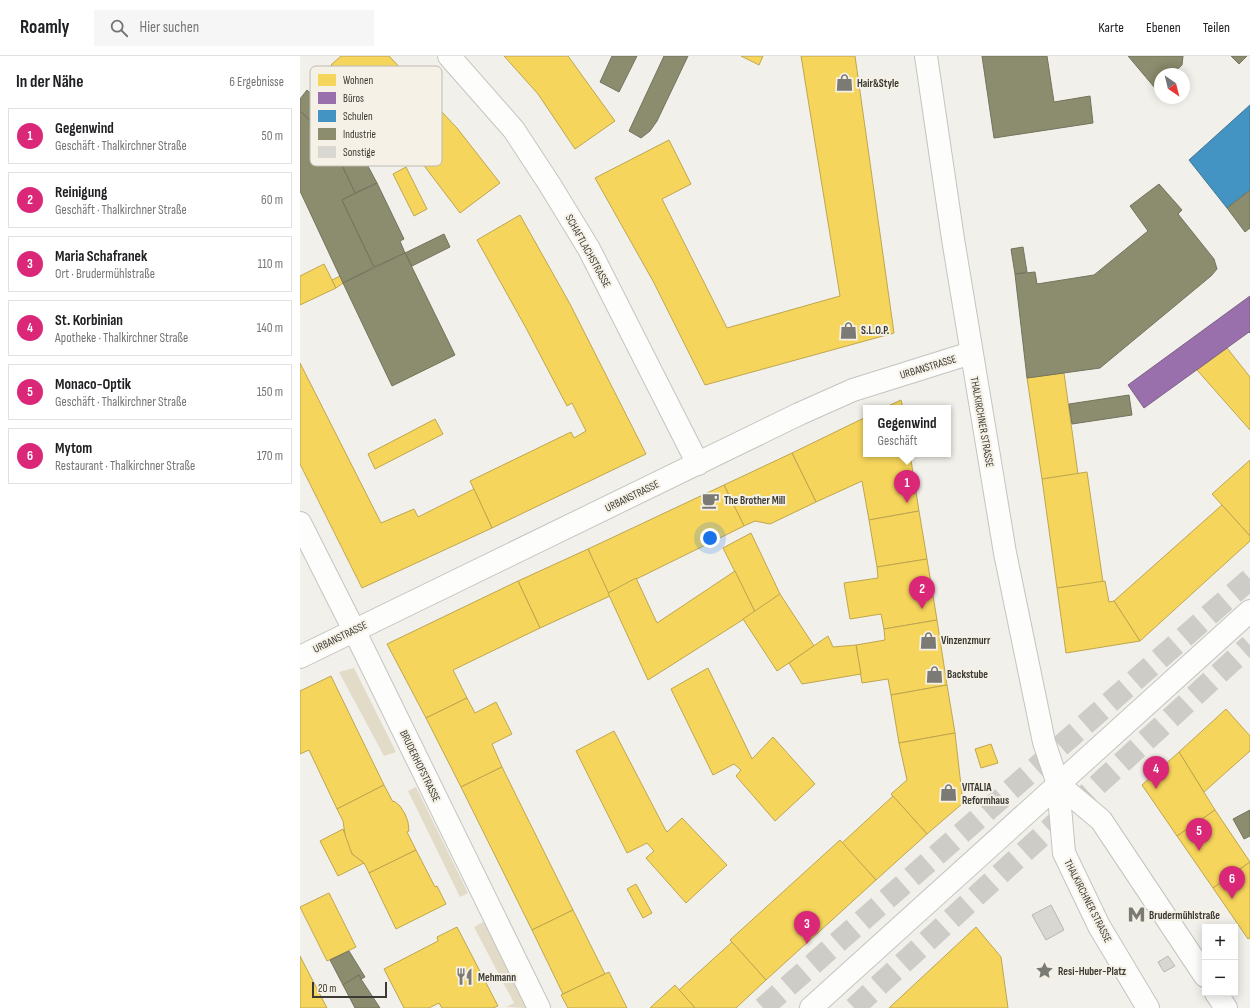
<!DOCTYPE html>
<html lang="de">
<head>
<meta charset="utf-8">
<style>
	:root { --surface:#fff; --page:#f6f6f6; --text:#202124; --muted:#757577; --line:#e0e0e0; --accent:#db2777 }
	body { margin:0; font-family:"Sofia Sans Condensed",sans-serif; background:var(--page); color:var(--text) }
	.controls { position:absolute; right:12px; bottom:12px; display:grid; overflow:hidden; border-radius:0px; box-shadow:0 2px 10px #0003 }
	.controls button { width:36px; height:36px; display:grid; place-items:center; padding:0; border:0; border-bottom:1px solid var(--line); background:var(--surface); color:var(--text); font:20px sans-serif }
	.compass { position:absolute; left:854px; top:12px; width:36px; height:36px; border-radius:50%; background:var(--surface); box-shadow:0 2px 10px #0003; rotate:145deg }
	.scale { position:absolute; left:12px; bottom:10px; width:75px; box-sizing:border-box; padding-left:4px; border:2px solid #3b3a35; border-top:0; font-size:11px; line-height:14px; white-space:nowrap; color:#3b3a35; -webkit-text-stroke:3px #f5f1e6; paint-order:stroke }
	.you { position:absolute; left:410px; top:482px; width:14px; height:14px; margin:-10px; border:3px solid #fff; border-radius:50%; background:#1a73e8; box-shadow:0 0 0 6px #1a73e833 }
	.badge { display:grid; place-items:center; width:26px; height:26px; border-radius:50%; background:var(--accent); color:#fff; font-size:13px; font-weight:700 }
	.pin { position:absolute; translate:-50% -33px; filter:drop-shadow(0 1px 2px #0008) }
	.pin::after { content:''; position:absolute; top:21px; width:14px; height:12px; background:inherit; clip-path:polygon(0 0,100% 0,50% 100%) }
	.popup { position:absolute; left:563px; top:349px; width:88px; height:52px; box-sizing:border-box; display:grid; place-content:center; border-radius:0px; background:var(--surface); filter:drop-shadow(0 1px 3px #0005); font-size:13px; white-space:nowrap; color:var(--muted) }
	.popup b { font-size:15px; color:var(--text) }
	.popup::after { content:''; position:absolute; left:50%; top:100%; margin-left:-8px; border:8px solid transparent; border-top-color:var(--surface) }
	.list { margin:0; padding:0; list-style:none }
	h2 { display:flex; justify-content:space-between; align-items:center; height:52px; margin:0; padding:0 16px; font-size:17px }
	h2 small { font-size:13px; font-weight:400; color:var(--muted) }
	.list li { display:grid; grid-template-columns:26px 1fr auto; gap:12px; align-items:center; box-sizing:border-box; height:56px; margin:0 8px 8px; padding:0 8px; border:1px solid var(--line); border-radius:0px }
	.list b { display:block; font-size:15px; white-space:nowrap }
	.list p { margin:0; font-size:13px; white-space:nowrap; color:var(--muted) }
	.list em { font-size:13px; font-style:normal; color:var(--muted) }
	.icon { flex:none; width:22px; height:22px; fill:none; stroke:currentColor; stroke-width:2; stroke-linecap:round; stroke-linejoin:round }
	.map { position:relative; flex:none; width:950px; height:952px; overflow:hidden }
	header { display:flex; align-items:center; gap:24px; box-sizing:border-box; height:56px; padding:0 20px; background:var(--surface); border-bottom:1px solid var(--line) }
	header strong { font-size:19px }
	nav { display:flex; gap:22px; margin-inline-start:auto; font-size:14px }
	.search { width:280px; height:36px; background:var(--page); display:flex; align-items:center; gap:10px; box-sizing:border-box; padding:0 14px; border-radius:0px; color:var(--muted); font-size:15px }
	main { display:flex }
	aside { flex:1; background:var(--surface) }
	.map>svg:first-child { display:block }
	.grass { fill:#e2dbc8 }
	.homes { fill:#f6d55c; stroke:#bea650 }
	.offices { fill:#9970ab; stroke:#7d6088 }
	.schools { fill:#4393c3; stroke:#417898 }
	.industry { fill:#8c8c6e; stroke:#74735d }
	.building { fill:#d8d7d2; stroke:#b9b7b3 }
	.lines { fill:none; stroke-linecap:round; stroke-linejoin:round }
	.highway-tunnel { stroke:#cdccc6; stroke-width:22; stroke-dasharray:22 11; stroke-linecap:butt }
	.street-casing { stroke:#c5c4c0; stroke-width:24 }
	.secondary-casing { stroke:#c5c4c0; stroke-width:24 }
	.street { stroke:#fdfdfc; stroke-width:22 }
	.secondary { stroke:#fdfdfc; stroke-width:22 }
	.labels { text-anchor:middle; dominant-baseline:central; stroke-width:4; stroke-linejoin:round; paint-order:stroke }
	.poi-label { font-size:11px; font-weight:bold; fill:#3b3a35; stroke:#f5f1e6; text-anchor:start }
	.street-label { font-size:11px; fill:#3b3a35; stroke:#f5f1e6 }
	.key { fill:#f5f1e6; stroke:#bdbab1; stroke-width:1 }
	.key-label { font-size:11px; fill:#3b3a35 }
</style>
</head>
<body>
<header>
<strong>Roamly</strong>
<div class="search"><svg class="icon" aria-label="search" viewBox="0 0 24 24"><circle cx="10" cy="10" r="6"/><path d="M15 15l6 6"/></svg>Hier suchen</div>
<nav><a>Karte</a><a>Ebenen</a><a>Teilen</a></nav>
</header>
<main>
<aside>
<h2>In der Nähe<small>6 Ergebnisse</small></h2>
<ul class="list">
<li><span class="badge">1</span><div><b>Gegenwind</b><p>Geschäft · Thalkirchner Straße</p></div><em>50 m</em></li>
<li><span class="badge">2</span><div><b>Reinigung</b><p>Geschäft · Thalkirchner Straße</p></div><em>60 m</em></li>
<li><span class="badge">3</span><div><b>Maria Schafranek</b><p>Ort · Brudermühlstraße</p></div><em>110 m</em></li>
<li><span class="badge">4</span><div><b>St. Korbinian</b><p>Apotheke · Thalkirchner Straße</p></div><em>140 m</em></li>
<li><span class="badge">5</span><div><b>Monaco-Optik</b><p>Geschäft · Thalkirchner Straße</p></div><em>150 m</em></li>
<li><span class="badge">6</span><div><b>Mytom</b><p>Restaurant · Thalkirchner Straße</p></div><em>170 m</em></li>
</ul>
</aside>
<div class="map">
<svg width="950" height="952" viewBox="0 0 950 952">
	<rect width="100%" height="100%" fill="#f2f0ea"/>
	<g class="grass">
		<polygon points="54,612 96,696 84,700 39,616"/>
		<polygon points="116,731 168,837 160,841 108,735"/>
		<polygon points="185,865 226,952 206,951 214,947 174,871"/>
	</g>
	<g class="homes">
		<polygon points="41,0 89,0 157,72 200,127 160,157 119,103 31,9"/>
		<polygon points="204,0 268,0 315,65 275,93 238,38"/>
		<polygon points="441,0 463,0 459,9"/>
		<polygon points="501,0 555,0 594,277 405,329 353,225 295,122 369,84 391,128 362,143 427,272 540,240"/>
		<polygon points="106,111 127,153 114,160 93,118"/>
		<polygon points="220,159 270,248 346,398 192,472 170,425 271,376 274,382 286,375 272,347 267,350 226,272 177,184"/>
		<polygon points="24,208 36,232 0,249 0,220"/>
		<polygon points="40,220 43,227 36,232 32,224"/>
		<polygon points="927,292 950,321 950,374 897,314"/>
		<polygon points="0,307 81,467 114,453 118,461 174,433 192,472 62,532 0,408"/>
		<polygon points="764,317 778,418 742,423 727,322"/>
		<polygon points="601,344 603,352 584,352"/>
		<polygon points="566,361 566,398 610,398 619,455 569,464 562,425 516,446 492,397"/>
		<polygon points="135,363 143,378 75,413 68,398"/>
		<polygon points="492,397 516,446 470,468 455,465 444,470 424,429"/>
		<polygon points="950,404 950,480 912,438"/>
		<polygon points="787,416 803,526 757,532 742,423"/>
		<polygon points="424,429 444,470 308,537 288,493"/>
		<polygon points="922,449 950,480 950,485 840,585 814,545"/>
		<polygon points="619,455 627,503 577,511 569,464"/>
		<polygon points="451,477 480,538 455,556 423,492"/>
		<polygon points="288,493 310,540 240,572 218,525"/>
		<polygon points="627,503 637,564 584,573 581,558 550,563 544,527 578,522 577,511"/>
		<polygon points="435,515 455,556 348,624 308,537 336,522 357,567"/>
		<polygon points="218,525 240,572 153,614 167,642 126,662 87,588"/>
		<polygon points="805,525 809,546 814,545 840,585 766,597 757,532"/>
		<polygon points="480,538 514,590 477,615 443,563"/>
		<polygon points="637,564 647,629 591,639 588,623 562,627 556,589 585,584 584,573"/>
		<polygon points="528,580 533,591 556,589 561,618 502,628 489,607"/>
		<polygon points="408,612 452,703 473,681 515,728 475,765 436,720 441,714 434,708 413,719 371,633"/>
		<polygon points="31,620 84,729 37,753 9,694 0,698 0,635"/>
		<polygon points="647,629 655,677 599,687 591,639"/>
		<polygon points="167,642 175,657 196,646 212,678 192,688 202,711 161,731 126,662"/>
		<polygon points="926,653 950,680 950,695 904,736 879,696"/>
		<polygon points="314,675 365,773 367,776 382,762 427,809 386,847 346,802 354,795 347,787 327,797 276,695"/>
		<polygon points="655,677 663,747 627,778 591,738 607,724 599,687"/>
		<polygon points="691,688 698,707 681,712 675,693"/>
		<polygon points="879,696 915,754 877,780 842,729"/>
		<polygon points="202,711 273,854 232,874 161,731"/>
		<polygon points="84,729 93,746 94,745 100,750 105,758 108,766 109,775 107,776 116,794 69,817 64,807 52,798 46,785 43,765 37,753"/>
		<polygon points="593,740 627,778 576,824 542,787"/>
		<polygon points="915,754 950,806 913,832 877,780"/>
		<polygon points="43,773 52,798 64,807 38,820 20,785"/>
		<polygon points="540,784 576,824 466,924 430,884"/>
		<polygon points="116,794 135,831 137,830 146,848 96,873 69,817"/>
		<polygon points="950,806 950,882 948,883 913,832"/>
		<polygon points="336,828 352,857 343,862 327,833"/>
		<polygon points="29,837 56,891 27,905 0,851"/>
		<polygon points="273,854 305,918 263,938 232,874"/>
		<polygon points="157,871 198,950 193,952 142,952 139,947 129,952 104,952 84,913 138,885 137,881"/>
		<polygon points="676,871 701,901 708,952 589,952"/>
		<polygon points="432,886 466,924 436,952 395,952 379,934"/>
		<polygon points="0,900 27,952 0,952"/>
		<polygon points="309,916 327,952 268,952 261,939"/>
		<polygon points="375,929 395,952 350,952"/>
	</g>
	<polygon class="offices" points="950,240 950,277 949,276 844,352 828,329"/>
	<polygon class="schools" points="950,49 950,134 927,152 889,104"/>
	<g class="industry">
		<polygon points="312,0 337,0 319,36 300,26"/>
		<polygon points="364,0 388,0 357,65 350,75 341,82 329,75"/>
		<polygon points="682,0 747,0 754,46 790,40 793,67 694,82"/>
		<polygon points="828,0 883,0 882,9 872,18 860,18 860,28 855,32"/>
		<polygon points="931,0 947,0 939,8"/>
		<polygon points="7,34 47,71 77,127 55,137 30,84 0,55 0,43"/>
		<polygon points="0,55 30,84 55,137 42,144 74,211 43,227 0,135"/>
		<polygon points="77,127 104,183 100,185 105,197 74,211 42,144"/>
		<polygon points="859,128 882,154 878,158 914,203 917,213 911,220 800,312 727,322 715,218 735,216 737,228 794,219 848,175 830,150"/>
		<polygon points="950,134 950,172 945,176 927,152"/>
		<polygon points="144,178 150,191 112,210 105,197"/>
		<polygon points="723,191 727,216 715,218 711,193"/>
		<polygon points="105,197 155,299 92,330 43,227"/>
		<polygon points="829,339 832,359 772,368 769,348"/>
		<polygon points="950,754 950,780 944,783 933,763"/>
		<polygon points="49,895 65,921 61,923 59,919 43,929 30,904"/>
		<polygon points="59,919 61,923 80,952 55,952 43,929"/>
	</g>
	<g class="building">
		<polygon points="751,849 764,874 746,884 732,859"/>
		<polygon points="868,900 875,910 864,916 858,906"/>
	</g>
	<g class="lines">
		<g class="highway-tunnel">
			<polyline points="463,952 950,523"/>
			<polyline points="554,952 950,589"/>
		</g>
		<defs>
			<g id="street">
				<polyline points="149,0 214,74 250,129 289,193 398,408"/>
				<polyline points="0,467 54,574 239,952"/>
				<polyline points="0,601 499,358 553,334 671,297"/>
			</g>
			<g id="secondary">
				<polyline points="626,0 653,183 705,497 744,686 758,728 764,797 799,870 848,952"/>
				<polyline points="758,728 801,764 905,920"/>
				<polyline points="916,937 926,952"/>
				<polyline points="511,952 950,555"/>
			</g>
		</defs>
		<use href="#street" class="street-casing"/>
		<use href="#secondary" class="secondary-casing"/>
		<use href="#street" class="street"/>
		<use href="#secondary" class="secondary"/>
	</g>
	<defs>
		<symbol id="shop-bare" viewBox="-9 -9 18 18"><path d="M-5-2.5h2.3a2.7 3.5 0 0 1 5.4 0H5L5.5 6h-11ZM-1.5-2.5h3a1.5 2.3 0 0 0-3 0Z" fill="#7b7a74" stroke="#f5f1e6" stroke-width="2.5" paint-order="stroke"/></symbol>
		<symbol id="cafe-bare" viewBox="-9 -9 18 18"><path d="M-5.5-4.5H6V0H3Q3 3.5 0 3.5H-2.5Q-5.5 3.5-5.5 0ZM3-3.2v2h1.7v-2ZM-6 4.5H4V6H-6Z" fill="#7b7a74" stroke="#f5f1e6" stroke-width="2.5" paint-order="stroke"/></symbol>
		<symbol id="metro-bare" viewBox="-9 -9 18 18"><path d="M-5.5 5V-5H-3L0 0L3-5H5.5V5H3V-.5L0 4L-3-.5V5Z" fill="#7b7a74" stroke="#f5f1e6" stroke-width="2.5" paint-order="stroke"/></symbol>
		<symbol id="sight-bare" viewBox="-9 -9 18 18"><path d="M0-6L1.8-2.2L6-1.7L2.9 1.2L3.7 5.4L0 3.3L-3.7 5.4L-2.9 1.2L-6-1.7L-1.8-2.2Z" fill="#7b7a74" stroke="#f5f1e6" stroke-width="2.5" paint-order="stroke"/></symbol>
		<symbol id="restaurant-bare" viewBox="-9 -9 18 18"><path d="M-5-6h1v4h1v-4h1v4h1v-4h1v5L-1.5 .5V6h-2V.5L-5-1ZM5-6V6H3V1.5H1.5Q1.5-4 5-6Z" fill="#7b7a74" stroke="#f5f1e6" stroke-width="2.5" paint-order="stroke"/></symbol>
	</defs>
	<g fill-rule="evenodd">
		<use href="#shop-bare" x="532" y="14" width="25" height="25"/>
		<use href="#shop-bare" x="536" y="262" width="25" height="25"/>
		<use href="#cafe-bare" x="398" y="432" width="25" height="25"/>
		<use href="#shop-bare" x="616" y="572" width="25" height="25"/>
		<use href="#shop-bare" x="622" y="606" width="25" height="25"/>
		<use href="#shop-bare" x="636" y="724" width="25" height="25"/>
		<use href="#metro-bare" x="824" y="846" width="25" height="25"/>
		<use href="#sight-bare" x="732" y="902" width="25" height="25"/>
		<use href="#restaurant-bare" x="152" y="908" width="25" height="25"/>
	</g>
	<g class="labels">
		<g class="poi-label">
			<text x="557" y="27">Hair&amp;Style</text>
			<text x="561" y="274">S.L.O.P.</text>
			<text x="424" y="444">The Brother Mill</text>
			<text x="641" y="584">Vinzenzmurr</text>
			<text x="647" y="618">Backstube</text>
			<text x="662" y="731">VITALIA<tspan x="662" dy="13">Reformhaus</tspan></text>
			<text x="849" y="859">Brudermühlstraße</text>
			<text x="758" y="915">Resi-Huber-Platz</text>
			<text x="178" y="921">Mehmann</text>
		</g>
		<g class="street-label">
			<text transform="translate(288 195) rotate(61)">SCHAFTLACHSTRASSE</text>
			<text transform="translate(628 311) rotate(-17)">URBANSTRASSE</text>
			<text transform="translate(682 366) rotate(80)">THALKIRCHNER STRASSE</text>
			<text transform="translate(332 440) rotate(-26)">URBANSTRASSE</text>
			<text transform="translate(40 581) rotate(-26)">URBANSTRASSE</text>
			<text transform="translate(120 710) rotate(64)">BRUDERHOFSTRASSE</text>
			<text transform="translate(788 845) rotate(63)">THALKIRCHNER STRASSE</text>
		</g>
	</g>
	<rect x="10" y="10" width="132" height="100" rx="6" class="key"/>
	<rect x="18" y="18" width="18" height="12" fill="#f6d55c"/>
	<rect x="18" y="36" width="18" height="12" fill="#9970ab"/>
	<rect x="18" y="54" width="18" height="12" fill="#4393c3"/>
	<rect x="18" y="72" width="18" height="12" fill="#8c8c6e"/>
	<rect x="18" y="90" width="18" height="12" fill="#d8d7d2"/>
	<g class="key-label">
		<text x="43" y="28">Wohnen</text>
		<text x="43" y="46">Büros</text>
		<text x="43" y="64">Schulen</text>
		<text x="43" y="82">Industrie</text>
		<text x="43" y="100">Sonstige</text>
	</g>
</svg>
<div class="controls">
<button>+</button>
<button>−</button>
</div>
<svg class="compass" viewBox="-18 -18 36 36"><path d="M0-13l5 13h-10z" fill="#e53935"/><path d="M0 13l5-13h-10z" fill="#757577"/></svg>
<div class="scale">20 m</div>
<div class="you"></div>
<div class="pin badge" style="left:607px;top:447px">1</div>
<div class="popup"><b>Gegenwind</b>Geschäft</div>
<div class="pin badge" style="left:622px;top:553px">2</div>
<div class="pin badge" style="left:507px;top:888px">3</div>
<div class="pin badge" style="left:856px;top:733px">4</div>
<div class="pin badge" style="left:899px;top:795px">5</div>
<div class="pin badge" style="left:932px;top:843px">6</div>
</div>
</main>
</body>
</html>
